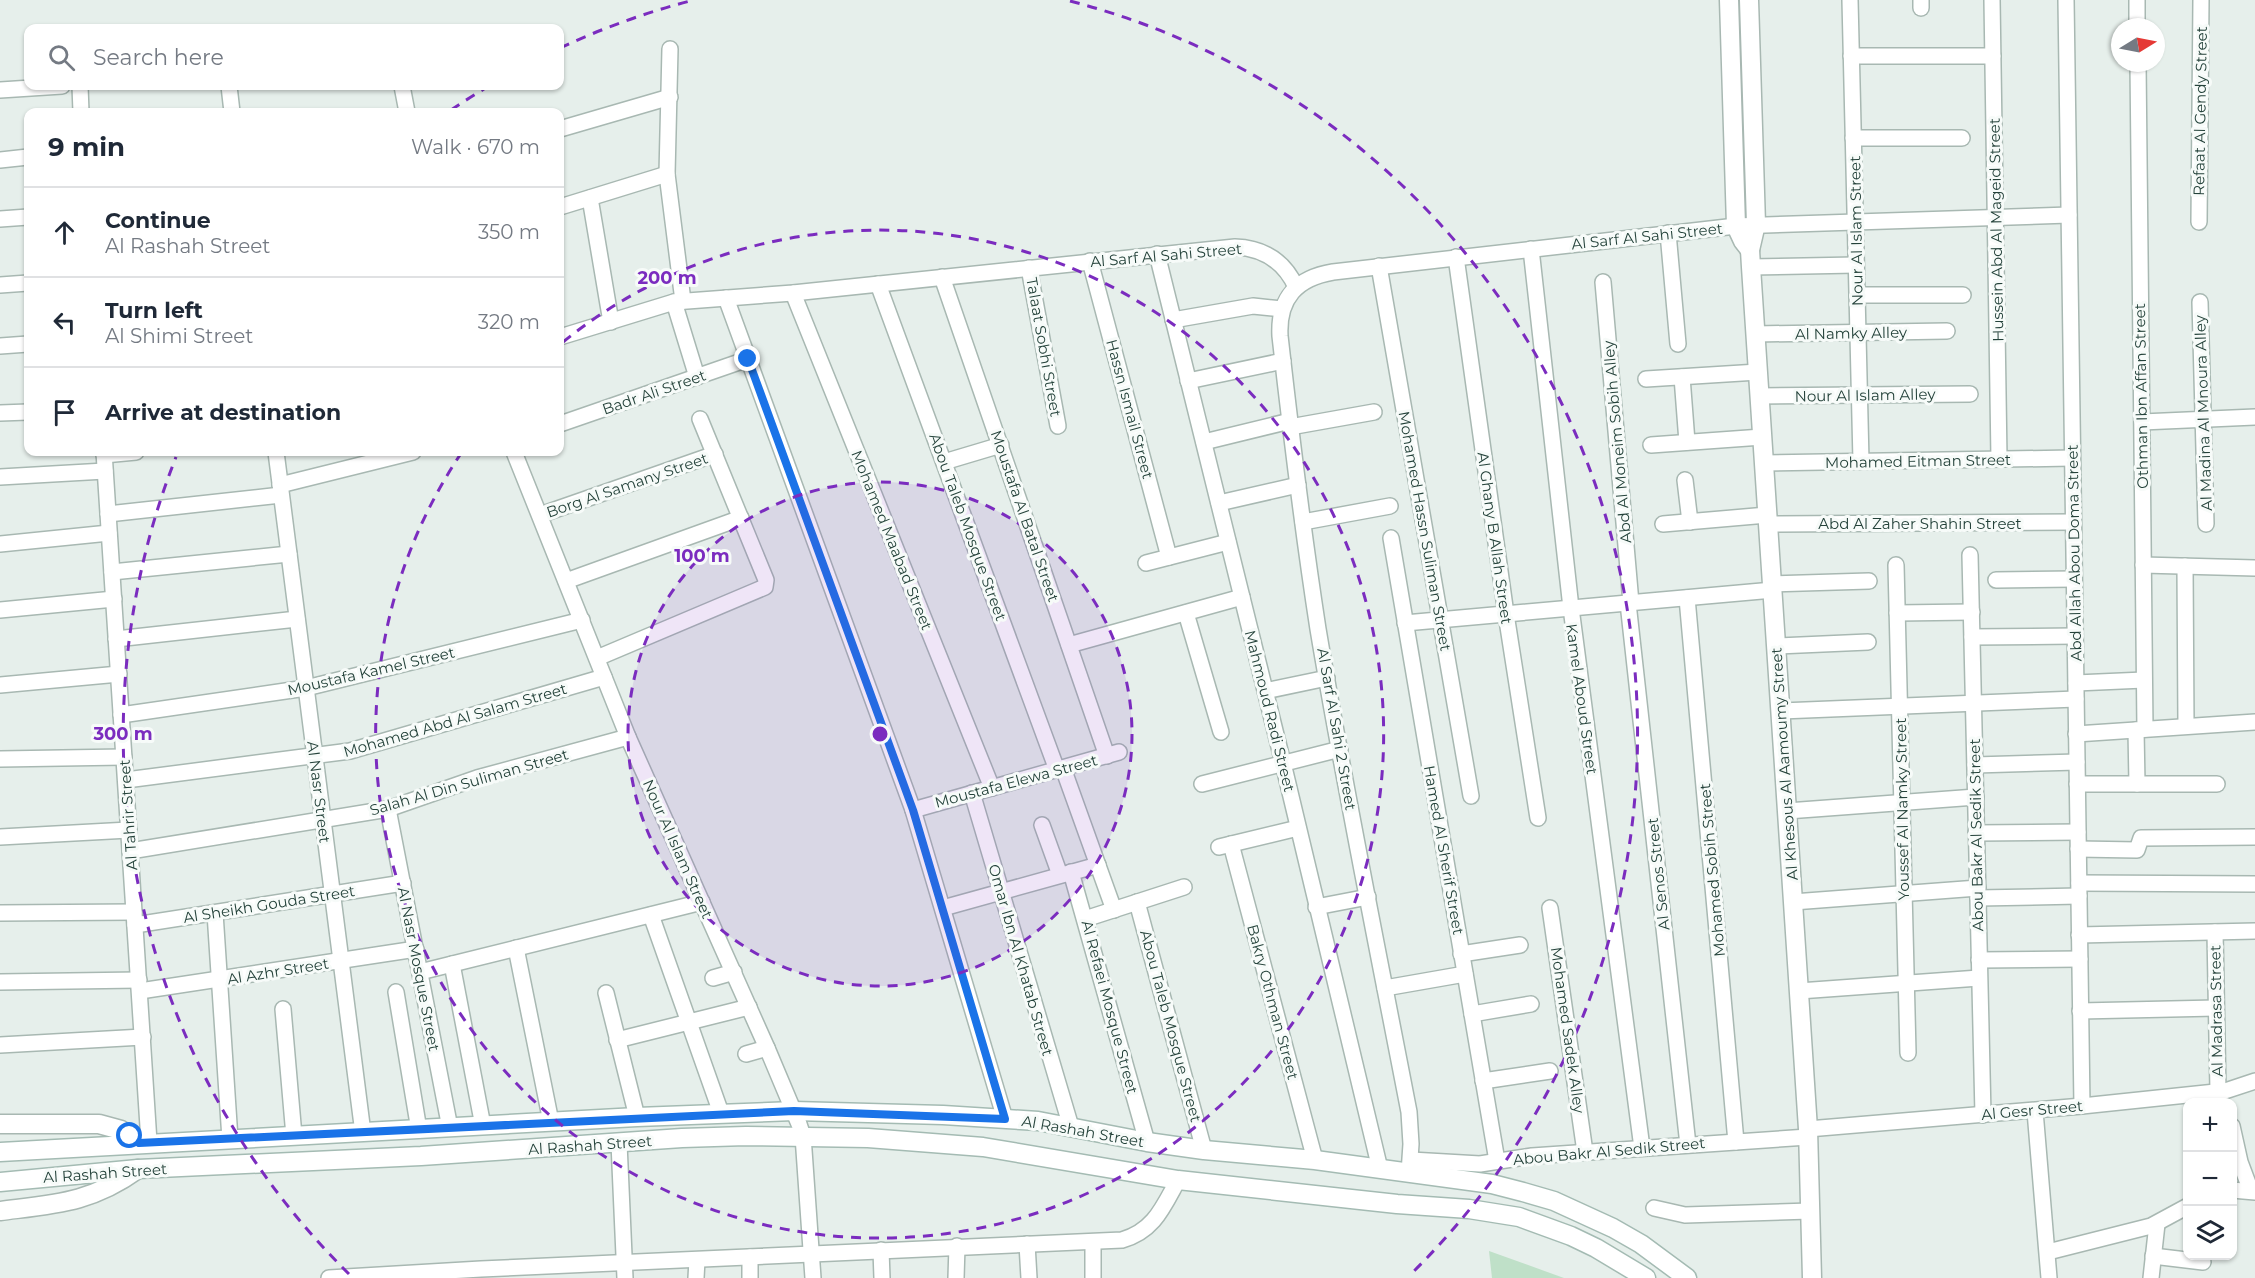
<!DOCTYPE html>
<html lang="en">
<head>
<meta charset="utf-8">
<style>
	:root { --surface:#fff; --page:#f6f6f7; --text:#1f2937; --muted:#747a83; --line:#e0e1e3 }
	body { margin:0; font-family:Montserrat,sans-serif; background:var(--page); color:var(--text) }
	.controls { position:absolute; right:18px; bottom:18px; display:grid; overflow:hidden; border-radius:12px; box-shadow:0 2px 4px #0004 }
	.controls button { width:54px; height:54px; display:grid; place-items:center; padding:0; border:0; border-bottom:2px solid var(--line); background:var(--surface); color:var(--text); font:30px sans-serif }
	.compass { position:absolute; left:2111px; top:18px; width:54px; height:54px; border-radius:50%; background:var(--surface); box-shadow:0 2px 4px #0004; rotate:80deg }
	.stop { position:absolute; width:18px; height:18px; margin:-14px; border:4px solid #1a73e8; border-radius:50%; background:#fff }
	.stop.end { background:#1a73e8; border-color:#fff; box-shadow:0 2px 6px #0008 }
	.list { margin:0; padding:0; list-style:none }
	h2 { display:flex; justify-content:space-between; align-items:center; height:78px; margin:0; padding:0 24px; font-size:26px }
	h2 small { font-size:20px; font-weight:400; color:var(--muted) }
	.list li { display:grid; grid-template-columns:39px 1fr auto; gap:18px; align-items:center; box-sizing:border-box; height:90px; padding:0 24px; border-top:2px solid var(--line) }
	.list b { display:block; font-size:22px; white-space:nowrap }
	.list p { margin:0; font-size:20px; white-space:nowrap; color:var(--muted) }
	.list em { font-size:20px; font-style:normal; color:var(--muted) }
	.icon { flex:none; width:33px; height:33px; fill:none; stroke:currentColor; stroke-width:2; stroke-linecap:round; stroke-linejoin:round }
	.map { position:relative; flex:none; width:2255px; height:1278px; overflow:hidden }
	.search { position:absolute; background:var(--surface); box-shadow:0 2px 4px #0004; left:24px; top:24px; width:540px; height:66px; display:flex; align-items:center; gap:15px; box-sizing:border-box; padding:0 21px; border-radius:12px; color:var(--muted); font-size:22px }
	.panel { position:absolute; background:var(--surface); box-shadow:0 2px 4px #0004; left:24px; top:108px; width:540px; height:348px; border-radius:12px }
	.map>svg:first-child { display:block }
	.green { fill:#bfe0c8 }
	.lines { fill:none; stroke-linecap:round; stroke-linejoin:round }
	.minor-casing { stroke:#a8b8b2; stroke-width:18 }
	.tertiary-casing { stroke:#a8b8b2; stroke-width:21 }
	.secondary-casing { stroke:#a4bbb3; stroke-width:21 }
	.minor { stroke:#fff; stroke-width:15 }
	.tertiary { stroke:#fff; stroke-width:18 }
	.secondary { stroke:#fff; stroke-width:18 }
	.route { stroke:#1a73e8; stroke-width:8 }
	.ring { fill:none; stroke:#7b2cbf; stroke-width:3; stroke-dasharray:10 8 }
	.labels { text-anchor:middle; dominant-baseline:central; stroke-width:6; stroke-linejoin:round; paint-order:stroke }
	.street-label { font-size:15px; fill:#24423a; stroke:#f7fbf9 }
	.centre { fill:#7b2cbf; stroke:#f7fbf9; stroke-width:3 }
	.ring-label { font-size:18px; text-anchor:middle; font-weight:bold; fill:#7b2cbf; stroke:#f7fbf9; stroke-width:6; stroke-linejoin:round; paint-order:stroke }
</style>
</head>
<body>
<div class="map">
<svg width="2255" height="1278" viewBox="0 0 2255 1278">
	<rect width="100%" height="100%" fill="#e6efeb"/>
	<polygon class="green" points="1489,1251 1564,1278 1492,1278"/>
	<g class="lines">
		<defs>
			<g id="minor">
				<polyline points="1850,0 1861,461"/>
				<polyline points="1921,0 1921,8"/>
				<polyline points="1992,0 1999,459"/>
				<polyline points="2066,0 2082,1106"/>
				<polyline points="2137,0 2137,27"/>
				<polyline points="670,49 667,174 683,301"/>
				<polyline points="1851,56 1993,56"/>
				<polyline points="2138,63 2145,729"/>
				<polyline points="80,86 81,112"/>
				<polyline points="229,86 232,112"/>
				<polyline points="402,86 407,112"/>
				<polyline points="0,90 62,86"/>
				<polyline points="560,129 670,97"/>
				<polyline points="1853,138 1962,138"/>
				<polyline points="0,160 28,157"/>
				<polyline points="590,198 611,322"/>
				<polyline points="560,207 667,174"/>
				<polyline points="0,219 28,217"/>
				<polyline points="2199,222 2201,0"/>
				<polyline points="1668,233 1678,344"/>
				<polyline points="1531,249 1571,608 1642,1148"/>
				<polyline points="1157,254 1283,763 1380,1169"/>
				<polyline points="1456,257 1506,614 1538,818"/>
				<polyline points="1090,261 1169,557"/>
				<polyline points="1379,266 1471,796"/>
				<polyline points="1751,267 1856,265"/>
				<polyline points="1029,268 1058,426"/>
				<polyline points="942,277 1107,756"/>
				<polyline points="1603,282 1631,603"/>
				<polyline points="878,284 1057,770"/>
				<polyline points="0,285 28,283"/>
				<polyline points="793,293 992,788"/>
				<polyline points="1857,295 1963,295"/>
				<polyline points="726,298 913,810 1005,1119"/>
				<polyline points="674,302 697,377"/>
				<polyline points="2200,302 2206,524"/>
				<polyline points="1173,320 1253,306 1282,309"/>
				<polyline points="1755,334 1947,331"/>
				<path d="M560,337L674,302L793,293L1235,247C1264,248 1284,261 1296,287"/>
				<polyline points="0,346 28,344"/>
				<polyline points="1682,377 1687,442"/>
				<polyline points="1646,379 1758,372"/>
				<polyline points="1188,381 1283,361"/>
				<polyline points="1759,396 1970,394"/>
				<polyline points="0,413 28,412"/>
				<polyline points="2142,422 2255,417"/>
				<polyline points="560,424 748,359"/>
				<polyline points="1290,427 1374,412"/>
				<polyline points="1204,442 1290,421"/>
				<polyline points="1651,445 1762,437"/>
				<polyline points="104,452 149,1142"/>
				<polyline points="276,452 363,1133"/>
				<polyline points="514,452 628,737 767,1048 799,1124 803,1136 813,1278"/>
				<polyline points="104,455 136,452"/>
				<polyline points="944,462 1001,445"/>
				<polyline points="1764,463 2072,458"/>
				<polyline points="0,477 105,471"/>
				<polyline points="1685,480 1690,522"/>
				<polyline points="280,485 413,452"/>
				<polyline points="1219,503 1298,485"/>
				<polyline points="108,514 281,495"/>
				<polyline points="540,515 715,454"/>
				<polyline points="1303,522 1390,506"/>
				<polyline points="1663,524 1767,515"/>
				<polyline points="1767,524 2073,522"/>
				<polyline points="1391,538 1497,1161"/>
				<polyline points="0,544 109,533"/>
				<polyline points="1970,555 1983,1115"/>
				<polyline points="1146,563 1228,542"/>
				<polyline points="1896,565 1908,1053"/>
				<polyline points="2143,565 2255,568"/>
				<polyline points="2185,566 2186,726"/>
				<polyline points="112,572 289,554"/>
				<polyline points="1996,580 2074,579"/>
				<polyline points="566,581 741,518"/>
				<polyline points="1772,584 1869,581"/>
				<polyline points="1687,598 1736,1142"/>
				<polyline points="1628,603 1688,1145"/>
				<polyline points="0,610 114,599"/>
				<polyline points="1186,613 1221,732"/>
				<polyline points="1897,613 1972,612"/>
				<polyline points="1405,623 1773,590"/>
				<polyline points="1972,637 2075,636"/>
				<polyline points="116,639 297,619"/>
				<polyline points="1069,645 1242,597"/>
				<polyline points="1777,646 1868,642"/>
				<polyline points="597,658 765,587 766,580 700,419"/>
				<polyline points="2076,683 2144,680"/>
				<polyline points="0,685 119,674"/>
				<polyline points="1265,691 1327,678"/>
				<polyline points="1781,711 2076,699"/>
				<polyline points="121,715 306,688 582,620"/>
				<polyline points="2136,730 2137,784"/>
				<polyline points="2076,734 2255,722"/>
				<polyline points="0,759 124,757"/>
				<polyline points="1975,765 2077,762"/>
				<polyline points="1063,768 1114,910"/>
				<polyline points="126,780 350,751 604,677"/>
				<polyline points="1202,784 1340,749"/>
				<polyline points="2077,784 2217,784"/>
				<polyline points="972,793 1071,1127"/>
				<polyline points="388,809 450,1128"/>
				<polyline points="913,810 1119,752"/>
				<polyline points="1787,811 1976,797"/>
				<polyline points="1042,825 1060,875"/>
				<polyline points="1976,833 2078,832"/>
				<polyline points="0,837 129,830"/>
				<polyline points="1231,844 1315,1160"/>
				<polyline points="1219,847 1298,828"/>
				<polyline points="2078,849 2137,850 2141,838 2255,837"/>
				<polyline points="130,851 388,809 477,778 628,737"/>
				<polyline points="1071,872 1147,1142"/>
				<polyline points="2079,883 2255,884"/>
				<polyline points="1978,898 2079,896"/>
				<polyline points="1137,902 1204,1150"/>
				<polyline points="1793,902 1978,888"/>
				<polyline points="1316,907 1368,897"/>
				<polyline points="943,908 1098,865"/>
				<polyline points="1550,908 1585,1152"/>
				<polyline points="0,913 134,912"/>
				<polyline points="215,913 230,1139"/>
				<polyline points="651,915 721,1113"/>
				<polyline points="1085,919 1184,887"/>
				<polyline points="135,925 403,883"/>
				<polyline points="2215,932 2218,1091"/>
				<polyline points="2079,935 2255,931"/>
				<polyline points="516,948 551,1122"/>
				<polyline points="1461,954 1520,945"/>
				<polyline points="1979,960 2080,959"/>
				<polyline points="452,964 483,1126"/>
				<polyline points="420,972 702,902"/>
				<polyline points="713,978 734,972"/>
				<polyline points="0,982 139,980"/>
				<polyline points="1385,988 1465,974"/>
				<polyline points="140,991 416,949"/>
				<polyline points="1799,991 1979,978"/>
				<polyline points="396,992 419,1130"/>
				<polyline points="606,993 637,1117"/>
				<polyline points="283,1009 294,1136"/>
				<polyline points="2080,1011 2216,1008"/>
				<polyline points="1472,1014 1531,1004"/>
				<polyline points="617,1040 749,1007"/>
				<polyline points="0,1045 143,1037"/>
				<polyline points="746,1054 767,1048"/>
				<polyline points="1483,1081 1550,1071"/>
				<polyline points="2035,1111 2049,1278"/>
				<polyline points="2232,1126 2240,1162 2251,1191"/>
				<polyline points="1808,1129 2082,1106 2225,1091 2255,1081"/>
				<polyline points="619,1143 625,1278"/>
				<polyline points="1411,1160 1480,1164 1532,1156 1808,1137"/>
				<path d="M1409,1173L1411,1144L1409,1112C1378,951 1345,790 1318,629C1303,532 1291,434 1280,336C1278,298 1297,278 1333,272L1736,226L2069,215"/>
				<polyline points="2232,1190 2255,1192"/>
				<polyline points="1654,1208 1685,1215 1810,1211"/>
				<polyline points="1027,1244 1029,1278"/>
				<polyline points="881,1250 882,1278"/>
				<polyline points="2048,1252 2151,1226 2188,1206"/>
				<polyline points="2153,1256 2203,1262"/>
				<polyline points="750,1257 750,1278"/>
				<path d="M329,1278L481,1269L1122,1240C1154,1231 1163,1207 1178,1180"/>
				<polyline points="696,1278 697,1260"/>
				<polyline points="956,1278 957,1246"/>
				<polyline points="1093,1278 1093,1242"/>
				<polyline points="2151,1278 2157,1224"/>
			</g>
			<g id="tertiary">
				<polyline points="1729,0 1736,226 1743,241 1750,250"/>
				<polyline points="1749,0 1756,224 1750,250 1751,267 1808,1129 1812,1278"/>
				<polyline points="0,1124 99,1124 121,1130 139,1143"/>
				<path d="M0,1211C55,1204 91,1203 138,1169"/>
			</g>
			<g id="secondary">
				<polyline points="0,1152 637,1117 794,1111 943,1115 1038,1121 1147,1142 1204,1150 1315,1160 1492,1184 1523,1192 1554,1201 1613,1228 1641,1244 1687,1278"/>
				<polyline points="0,1182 138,1169 421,1156 682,1138 746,1136 868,1138 983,1147 1178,1180 1397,1204 1469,1209 1519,1217 1571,1236 1596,1248 1646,1278"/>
			</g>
		</defs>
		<use href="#minor" class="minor-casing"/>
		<use href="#tertiary" class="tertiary-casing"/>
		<use href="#secondary" class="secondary-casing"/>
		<use href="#minor" class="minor"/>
		<use href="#tertiary" class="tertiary"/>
		<use href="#secondary" class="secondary"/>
	</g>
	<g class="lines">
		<polyline class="route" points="130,1136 139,1143 794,1111 1005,1119 913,810 748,359"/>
	</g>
	<circle cx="880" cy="734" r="252" fill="#7b2cbf" fill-opacity=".12"/>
	<g class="ring">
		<circle cx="880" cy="734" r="252"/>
		<path d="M563 342A504 504 0 1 1 462 452"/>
		<path d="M349 1274A757 757 0 0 1 176 457M451 110A757 757 0 0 1 484 89M560 48A757 757 0 0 1 690 1M1070 1A757 757 0 0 1 1411 1274"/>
	</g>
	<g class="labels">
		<g class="street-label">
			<text transform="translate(2200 111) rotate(-89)">Refaat Al Gendy Street</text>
			<text transform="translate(1996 230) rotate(-91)">Hussein Abd Al Mageid Street</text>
			<text transform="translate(1856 231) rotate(-91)">Nour Al Islam Street</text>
			<text transform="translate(1647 236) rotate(-6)">Al Sarf Al Sahi Street</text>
			<text transform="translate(1166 255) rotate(-5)">Al Sarf Al Sahi Street</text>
			<text transform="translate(1851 333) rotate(-1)">Al Namky Alley</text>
			<text transform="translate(1044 347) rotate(80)">Talaat Sobhi Street</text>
			<text transform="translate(654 392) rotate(-19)">Badr Ali Street</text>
			<text transform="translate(1865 395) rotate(-1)">Nour Al Islam Alley</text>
			<text transform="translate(2141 396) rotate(-91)">Othman Ibn Affan Street</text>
			<text transform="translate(1130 409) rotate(75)">Hassn Ismail Street</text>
			<text transform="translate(2203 413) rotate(-92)">Al Madina Al Mnoura Alley</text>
			<text transform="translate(1617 442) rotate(-95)">Abd Al Moneim Sobih Alley</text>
			<text transform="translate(1918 461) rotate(-1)">Mohamed Eitman Street</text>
			<text transform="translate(627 485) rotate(-19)">Borg Al Samany Street</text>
			<text transform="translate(1025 516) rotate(71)">Moustafa Al Batal Street</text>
			<text x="1920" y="523">Abd Al Zaher Shahin Street</text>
			<text transform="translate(968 527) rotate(70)">Abou Taleb Mosque Street</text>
			<text transform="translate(1425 531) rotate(80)">Mohamed Hassn Suliman Street</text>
			<text transform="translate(1495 538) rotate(82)">Al Ghany B Allah Street</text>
			<text transform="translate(892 540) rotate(68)">Mohamed Maabad Street</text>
			<text transform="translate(2074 553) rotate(-91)">Abd Allah Abou Doma Street</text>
			<text transform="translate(371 671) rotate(-13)">Moustafa Kamel Street</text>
			<text transform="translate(1582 699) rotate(82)">Kamel Aboud Street</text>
			<text transform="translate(1270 711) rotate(76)">Mahmoud Radi Street</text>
			<text transform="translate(455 720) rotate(-16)">Mohamed Abd Al Salam Street</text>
			<text transform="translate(1337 729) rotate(80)">Al Sarf Al Sahi 2 Street</text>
			<text transform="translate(1784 764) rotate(-94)">Al Khesous Al Aamoumy Street</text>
			<text transform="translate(1016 781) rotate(-15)">Moustafa Elewa Street</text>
			<text transform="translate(469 782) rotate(-16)">Salah Al Din Suliman Street</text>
			<text transform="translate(319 792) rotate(83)">Al Nasr Street</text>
			<text transform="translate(1902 809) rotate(-91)">Youssef Al Namky Street</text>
			<text transform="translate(128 815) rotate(-94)">Al Tahrir Street</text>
			<text transform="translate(1976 835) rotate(-91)">Abou Bakr Al Sedik Street</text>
			<text transform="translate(678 849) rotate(66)">Nour Al Islam Street</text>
			<text transform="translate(1444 850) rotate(80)">Hamed Al Sherif Street</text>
			<text transform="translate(1712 870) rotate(-95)">Mohamed Sobih Street</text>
			<text transform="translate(1658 874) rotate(-96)">Al Senos Street</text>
			<text transform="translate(269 904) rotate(-9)">Al Sheikh Gouda Street</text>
			<text transform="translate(1021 960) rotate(74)">Omar Ibn Al Khatab Street</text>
			<text transform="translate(419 969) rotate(79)">Al Nasr Mosque Street</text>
			<text transform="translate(278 971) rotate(-9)">Al Azhr Street</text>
			<text transform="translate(1273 1002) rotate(75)">Bakry Othman Street</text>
			<text transform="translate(1110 1007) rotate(75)">Al Refaei Mosque Street</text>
			<text transform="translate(2216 1011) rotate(-91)">Al Madrasa Street</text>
			<text transform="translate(1171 1026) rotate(75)">Abou Taleb Mosque Street</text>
			<text transform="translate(1568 1030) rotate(82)">Mohamed Sadek Alley</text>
			<text transform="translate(2032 1110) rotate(-5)">Al Gesr Street</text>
			<text transform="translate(1083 1131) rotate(10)">Al Rashah Street</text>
			<text transform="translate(590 1145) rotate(-4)">Al Rashah Street</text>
			<text transform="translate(1609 1151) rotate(-5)">Abou Bakr Al Sedik Street</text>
			<text transform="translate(105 1173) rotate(-4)">Al Rashah Street</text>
		</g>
	</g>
	<circle cx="880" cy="734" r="9" class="centre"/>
	<g class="ring-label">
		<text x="667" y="284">200 m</text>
		<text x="702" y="562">100 m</text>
		<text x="123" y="740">300 m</text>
	</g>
</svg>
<div class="controls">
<button>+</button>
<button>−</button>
<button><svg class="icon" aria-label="layers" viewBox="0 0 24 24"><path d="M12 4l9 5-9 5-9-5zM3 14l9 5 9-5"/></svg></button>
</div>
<svg class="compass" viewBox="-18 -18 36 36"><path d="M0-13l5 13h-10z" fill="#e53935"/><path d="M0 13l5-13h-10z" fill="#747a83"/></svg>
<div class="stop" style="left:130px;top:1136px"></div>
<div class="stop end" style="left:748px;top:359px"></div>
<div class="search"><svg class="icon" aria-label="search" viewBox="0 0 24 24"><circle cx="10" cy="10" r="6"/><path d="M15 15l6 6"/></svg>Search here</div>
<section class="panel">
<h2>9 min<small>Walk · 670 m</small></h2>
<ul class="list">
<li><svg class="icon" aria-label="ahead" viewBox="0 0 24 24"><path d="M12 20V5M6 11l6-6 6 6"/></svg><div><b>Continue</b><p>Al Rashah Street</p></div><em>350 m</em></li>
<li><svg class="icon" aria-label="left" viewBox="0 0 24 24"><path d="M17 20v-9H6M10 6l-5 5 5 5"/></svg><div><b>Turn left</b><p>Al Shimi Street</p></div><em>320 m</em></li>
<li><svg class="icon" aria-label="arrive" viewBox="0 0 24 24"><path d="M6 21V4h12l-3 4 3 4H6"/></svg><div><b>Arrive at destination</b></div></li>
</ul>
</section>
</div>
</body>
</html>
